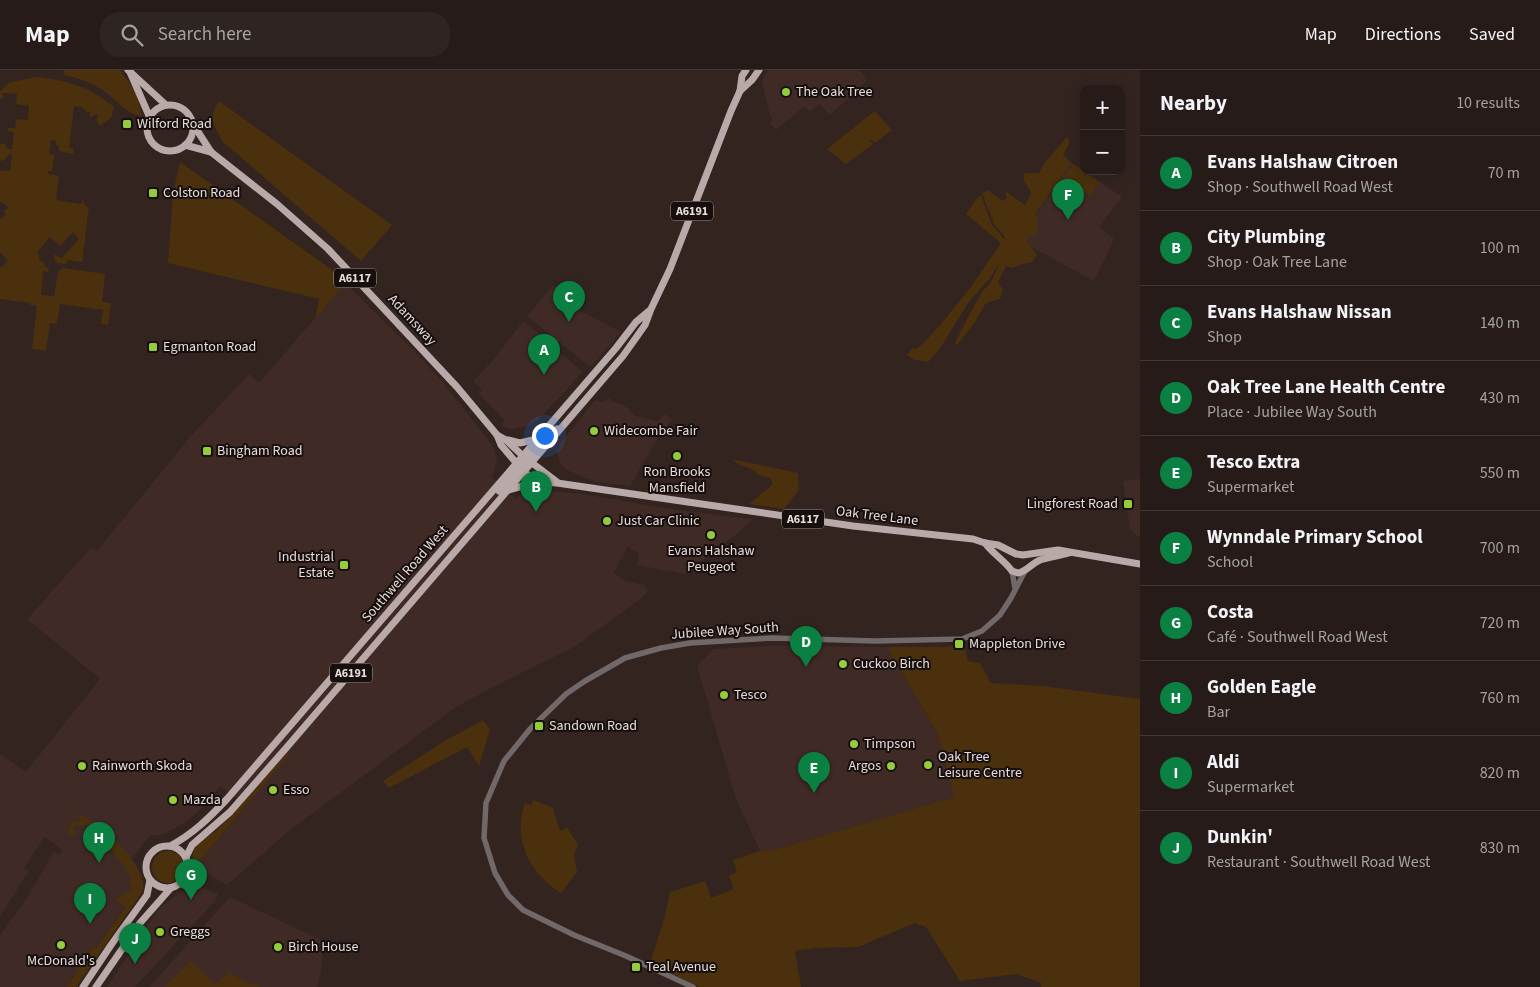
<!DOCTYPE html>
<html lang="en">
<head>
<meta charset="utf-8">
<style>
	:root { --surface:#261b18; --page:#2e2421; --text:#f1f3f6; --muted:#a4a1a2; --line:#423937; --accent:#0b8043 }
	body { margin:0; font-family:"Source Sans 3",sans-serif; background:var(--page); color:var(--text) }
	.controls { position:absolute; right:15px; top:15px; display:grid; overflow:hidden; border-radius:10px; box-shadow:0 2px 12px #0003 }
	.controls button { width:45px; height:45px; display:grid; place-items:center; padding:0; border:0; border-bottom:1px solid var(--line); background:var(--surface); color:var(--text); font:25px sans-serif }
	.you { position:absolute; left:544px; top:365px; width:18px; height:18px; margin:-12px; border:4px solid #fff; border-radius:50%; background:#1a73e8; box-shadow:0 0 0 8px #1a73e833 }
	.badge { display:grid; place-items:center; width:32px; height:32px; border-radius:50%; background:var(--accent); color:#fff; font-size:16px; font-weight:700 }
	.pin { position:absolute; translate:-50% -41px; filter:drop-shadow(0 1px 2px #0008) }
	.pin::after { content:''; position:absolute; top:26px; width:18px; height:15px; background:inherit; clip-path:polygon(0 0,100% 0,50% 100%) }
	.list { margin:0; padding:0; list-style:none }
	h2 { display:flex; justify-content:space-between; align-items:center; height:65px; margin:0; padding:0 20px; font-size:21px }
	h2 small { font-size:16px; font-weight:400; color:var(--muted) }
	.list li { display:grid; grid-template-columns:32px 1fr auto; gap:15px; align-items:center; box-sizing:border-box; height:75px; padding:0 20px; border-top:1px solid var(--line) }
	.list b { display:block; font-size:19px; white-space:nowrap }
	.list p { margin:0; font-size:16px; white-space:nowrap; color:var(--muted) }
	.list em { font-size:16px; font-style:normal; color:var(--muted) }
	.icon { flex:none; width:28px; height:28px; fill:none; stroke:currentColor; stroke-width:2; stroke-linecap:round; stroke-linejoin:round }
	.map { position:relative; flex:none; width:1140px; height:917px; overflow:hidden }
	header { display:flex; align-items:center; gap:30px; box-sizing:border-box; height:70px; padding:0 25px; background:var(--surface); border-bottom:1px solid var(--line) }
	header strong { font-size:24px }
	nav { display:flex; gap:28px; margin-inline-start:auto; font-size:18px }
	.search { width:350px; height:45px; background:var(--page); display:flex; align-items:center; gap:12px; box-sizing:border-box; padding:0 18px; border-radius:20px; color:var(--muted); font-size:19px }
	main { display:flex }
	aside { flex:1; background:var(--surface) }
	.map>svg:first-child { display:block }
	.built { fill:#402a25 }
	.green { fill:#4a300c }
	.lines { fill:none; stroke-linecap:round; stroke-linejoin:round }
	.tertiary { stroke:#716869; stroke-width:5.5 }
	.primary { stroke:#baa9a9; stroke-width:7 }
	.poi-dot { fill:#94cc3c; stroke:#160f0e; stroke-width:2 }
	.labels { text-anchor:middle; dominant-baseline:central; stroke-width:4; stroke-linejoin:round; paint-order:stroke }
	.shield { fill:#160f0e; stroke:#a89e9d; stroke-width:1 }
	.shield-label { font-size:12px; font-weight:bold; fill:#e7dcda }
	.poi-label { font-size:14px; fill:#e7dcda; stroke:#160f0e; text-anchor:start }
	.street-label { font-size:14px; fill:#e7dcda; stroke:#160f0e }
</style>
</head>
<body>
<header>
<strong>Map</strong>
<div class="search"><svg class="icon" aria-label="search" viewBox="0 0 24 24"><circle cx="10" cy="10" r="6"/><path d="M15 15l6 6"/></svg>Search here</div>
<nav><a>Map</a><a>Directions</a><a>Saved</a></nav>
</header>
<main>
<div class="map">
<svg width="1140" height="917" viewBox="0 0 1140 917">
	<rect width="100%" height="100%" fill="#332420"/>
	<g class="built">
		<polygon points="768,0 859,0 868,10 830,45 819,34 810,42 804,36 776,60 770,53 773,50 769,42 762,10"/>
		<polygon points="1068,90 1122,127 1099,157 1114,169 1094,211 1019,170 1070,93"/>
		<polygon points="345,213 414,281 441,310 493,376 497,390 492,407 515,429 525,421 532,419 582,424 677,440 753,449 733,467 684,504 637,495 639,483 627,477 614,503 625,511 645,515 648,521 639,530 574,577 491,618 453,639 289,761 227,815 208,804 197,794 246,736 220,716 200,740 184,753 164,764 150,766 127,794 135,813 125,836 96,879 93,878 67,917 0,917 0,866 28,826 54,782 59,785 62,781 58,776 44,767 24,798 29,801 0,846 0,684 26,702 100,609 27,549 91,478 97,481 191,366 249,304 259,313"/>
		<polygon points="553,215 581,230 577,239 621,262 590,297 527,246"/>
		<polygon points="523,251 583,302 537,351 527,356 512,359 502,357 504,350 479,324 482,320 473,311 495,288"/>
		<polygon points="610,327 611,332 621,334 629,339 635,346 658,351 665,344 672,350 663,359 630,416 596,412 567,400 560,393 557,382 560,374 595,330 603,332"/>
		<polygon points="1140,409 1140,466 1137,466 1130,458 1123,411"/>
		<polygon points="773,576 887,577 938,664 954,727 774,780 760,781 736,729 697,596 714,579"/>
		<polygon points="192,816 198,816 218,824 215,831 135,917 107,917 158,840 177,824"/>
		<polygon points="230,827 323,871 321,902 317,917 149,917"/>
	</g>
	<g class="green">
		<path d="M63,0H120L136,23L142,46C128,46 114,27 101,19C90,12 78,8 65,5Z"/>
		<path d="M35,7C67,10 88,16 114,37L111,48L100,56L97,51L98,45H93L92,47H90V42H85L86,40L82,39V37L74,36L69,78L74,79L73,84L59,81V76L56,75V71L51,70L49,84L54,85L52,101H48V104L59,106L56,129L60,131L81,134L83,130L85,136L89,137L82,192L67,190V194L57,193L54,189L55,184L61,189L79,169L73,162L60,176L50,167L38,181L39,189L44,193V196L49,198L48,202L43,201L41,225L54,226L58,202L63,198L105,204L102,232L111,233L108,255L101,254L103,240L60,234L57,254L50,253L46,281L32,279L37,236L30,235V233L0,229V198L8,192L2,183H0V150L6,145L4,141L8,138L5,134L0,132V100L10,101L12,84H9L4,90L0,91V74H5L8,79H12L14,62L8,61V58H15L16,49L28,50L29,36L16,34L17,24L3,23L2,29H0V21L3,19L8,13Z"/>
		<path d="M219,31L392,155L361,191L222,71C214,53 207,50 219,31Z"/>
		<polygon points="875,41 892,60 875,73 870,69 869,70 873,74 846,94 827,79"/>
		<path d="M1067,67L1070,72L1063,84L1071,93L1036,143L1038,158L1035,165L1025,169L1037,185L1032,192L1022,194L1012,198L1006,196L998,212L1003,220L1000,229L986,233L973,255L957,275L955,273L966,251L982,222L991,212L1001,190L990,208L968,233L939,280L928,292L915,290L907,285L912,278L916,279L922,275L941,254L970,218L1001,173L966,144L976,129L981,125L992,155L1004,169L1005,167L994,154L982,123L988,120L1002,131L1007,128L1005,121L1025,135L1031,124C1030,115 1020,113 1025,103H1039L1045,92Z"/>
		<polygon points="180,92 345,209 345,213 315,249 319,229 168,193 173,123"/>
		<polygon points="1073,94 1099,112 1090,126 1063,108"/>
		<path d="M732,389L798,403L799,420L784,439L749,434L773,414L770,408L758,405C752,395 739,398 732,389Z"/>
		<polygon points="964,574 968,591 980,593 991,613 1043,616 1140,629 1140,917 1041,917 1041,913 1017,904 960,911 926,857 915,853 858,877 815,878 795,881 801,917 700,917 650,893 665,846 670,822 705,811 711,828 734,819 729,806 737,802 733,790 760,781 774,780 954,727 938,664 887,577 945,577"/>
		<polygon points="483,650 490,659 479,696 467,677 389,718 383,711 446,670"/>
		<path d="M287,681L290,683L197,794L208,804C197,799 189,792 194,780C197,771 209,766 217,760C242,736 264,707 287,681Z"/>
		<path d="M534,730L553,738L560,761L567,757L578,775L574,786L577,802L561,823C530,804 512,769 525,733L531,735Z"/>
		<path d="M79,744C100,753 149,796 143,821L76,917H67L92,878L96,879L125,837L116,830L133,818L129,812L132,809C123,795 105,764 87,763V755L74,756V767L69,764L68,761L74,750L79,752L81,749L77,745Z"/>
		<circle cx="168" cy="797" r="16"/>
		<polygon points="191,891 215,915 229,902 240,909 260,917 165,917"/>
	</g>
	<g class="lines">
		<g class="tertiary">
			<polyline points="1012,501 1015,518"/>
			<polyline points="693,917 626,886 574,865 523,840 508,825 495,803 484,768 486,733 504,691 530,659 566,624 585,611 625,588 661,578 690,573 772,568 876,571 962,569 982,561 1000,545 1011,528 1025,501"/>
		</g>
		<g class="primary">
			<polyline points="128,0 166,35"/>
			<polyline points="130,2 150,48"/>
			<polyline points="740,21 752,10 759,0"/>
			<circle cx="170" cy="58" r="23"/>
			<polyline points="193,54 211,82 277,134 328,179 457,317 497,365 501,375 524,402 538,412 557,413 853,456 973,469 985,473 998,475 1016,484 1023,485 1058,480 1140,494"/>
			<polyline points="185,75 211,82"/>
			<polyline points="497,365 506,370 523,386 557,412"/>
			<polyline points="508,370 520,373 537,369"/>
			<polyline points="525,392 550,364 557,359"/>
			<polyline points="508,420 519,417 541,413"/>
			<polyline points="499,421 523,396"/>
			<path d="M985,473C993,484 1004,490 1012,501L1018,503C1026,502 1031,494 1040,490C1049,487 1059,486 1069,483"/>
			<circle cx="167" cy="797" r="21"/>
			<path d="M170,776C193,764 209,748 227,729L616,278L636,252L649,241"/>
			<polyline points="186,787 192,775 230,742 287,677 623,286 645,255 651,239 670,199 731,41 740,21 742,6 746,0"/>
			<polyline points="83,917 111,875 147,825 150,810"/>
			<polyline points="96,917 140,853 170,819"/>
		</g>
	</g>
	<g class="poi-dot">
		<circle cx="786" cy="22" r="5"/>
		<rect x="122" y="49" width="10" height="10" rx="2.5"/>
		<rect x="148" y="118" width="10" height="10" rx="2.5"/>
		<rect x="148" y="272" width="10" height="10" rx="2.5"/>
		<circle cx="594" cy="361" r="5"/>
		<rect x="202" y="376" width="10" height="10" rx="2.5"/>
		<circle cx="677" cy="386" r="5"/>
		<rect x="1123" y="429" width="10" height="10" rx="2.5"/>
		<circle cx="607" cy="451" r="5"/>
		<circle cx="711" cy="465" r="5"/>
		<rect x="339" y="490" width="10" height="10" rx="2.5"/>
		<rect x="954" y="569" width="10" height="10" rx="2.5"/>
		<circle cx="843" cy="594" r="5"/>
		<circle cx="724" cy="625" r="5"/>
		<rect x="534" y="651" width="10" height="10" rx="2.5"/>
		<circle cx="854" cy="674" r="5"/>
		<circle cx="928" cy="695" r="5"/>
		<circle cx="82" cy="696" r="5"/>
		<circle cx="891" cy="696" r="5"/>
		<circle cx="273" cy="720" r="5"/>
		<circle cx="173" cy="730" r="5"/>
		<circle cx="160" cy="862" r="5"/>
		<circle cx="61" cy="875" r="5"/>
		<circle cx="278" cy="877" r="5"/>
		<rect x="631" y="892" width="10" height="10" rx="2.5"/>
	</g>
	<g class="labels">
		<g class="shield">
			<rect x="671" y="131.5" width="42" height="19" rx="4"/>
			<rect x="334" y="198.5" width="42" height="19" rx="4"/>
			<rect x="782" y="439.5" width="42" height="19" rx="4"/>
			<rect x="330" y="593.5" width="42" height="19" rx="4"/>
		</g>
		<g class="shield-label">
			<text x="692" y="141">A6191</text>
			<text x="355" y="208">A6117</text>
			<text x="803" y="449">A6117</text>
			<text x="351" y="603">A6191</text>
		</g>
		<g class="poi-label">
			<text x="796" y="22">The Oak Tree</text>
			<text x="137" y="54">Wilford Road</text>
			<text x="163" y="123">Colston Road</text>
			<text x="163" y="277">Egmanton Road</text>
			<text x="604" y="361">Widecombe Fair</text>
			<text x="217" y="381">Bingham Road</text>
			<text x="677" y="402" text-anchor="middle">Ron Brooks<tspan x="677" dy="16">Mansfield</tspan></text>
			<text x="1118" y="434" text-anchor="end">Lingforest Road</text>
			<text x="617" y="451">Just Car Clinic</text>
			<text x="711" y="481" text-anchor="middle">Evans Halshaw<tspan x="711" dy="16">Peugeot</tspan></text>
			<text x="334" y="487" text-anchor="end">Industrial<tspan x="334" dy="16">Estate</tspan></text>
			<text x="969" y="574">Mappleton Drive</text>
			<text x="853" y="594">Cuckoo Birch</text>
			<text x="734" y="625">Tesco</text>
			<text x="549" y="656">Sandown Road</text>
			<text x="864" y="674">Timpson</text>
			<text x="938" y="687">Oak Tree<tspan x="938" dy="16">Leisure Centre</tspan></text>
			<text x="92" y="696">Rainworth Skoda</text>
			<text x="881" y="696" text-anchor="end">Argos</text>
			<text x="283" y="720">Esso</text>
			<text x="183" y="730">Mazda</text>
			<text x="170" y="862">Greggs</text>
			<text x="288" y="877">Birch House</text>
			<text x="61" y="891" text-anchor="middle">McDonald's</text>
			<text x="646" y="897">Teal Avenue</text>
		</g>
		<g class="street-label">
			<text transform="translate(412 250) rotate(47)">Adamsway</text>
			<text transform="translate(877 446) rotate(7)">Oak Tree Lane</text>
			<text transform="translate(405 504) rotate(-49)">Southwell Road West</text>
			<text transform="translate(725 561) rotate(-4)">Jubilee Way South</text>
		</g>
	</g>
</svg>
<div class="controls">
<button>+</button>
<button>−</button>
</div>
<div class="you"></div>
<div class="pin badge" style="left:544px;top:305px">A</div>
<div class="pin badge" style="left:536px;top:442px">B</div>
<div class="pin badge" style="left:569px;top:252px">C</div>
<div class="pin badge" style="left:806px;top:597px">D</div>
<div class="pin badge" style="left:814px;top:723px">E</div>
<div class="pin badge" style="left:1068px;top:150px">F</div>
<div class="pin badge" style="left:191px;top:830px">G</div>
<div class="pin badge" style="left:99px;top:793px">H</div>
<div class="pin badge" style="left:90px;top:854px">I</div>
<div class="pin badge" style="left:135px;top:894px">J</div>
</div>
<aside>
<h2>Nearby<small>10 results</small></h2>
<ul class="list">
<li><span class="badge">A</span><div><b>Evans Halshaw Citroen</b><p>Shop · Southwell Road West</p></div><em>70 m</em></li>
<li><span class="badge">B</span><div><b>City Plumbing</b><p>Shop · Oak Tree Lane</p></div><em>100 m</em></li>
<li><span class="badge">C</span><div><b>Evans Halshaw Nissan</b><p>Shop</p></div><em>140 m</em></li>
<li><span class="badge">D</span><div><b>Oak Tree Lane Health Centre</b><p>Place · Jubilee Way South</p></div><em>430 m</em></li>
<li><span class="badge">E</span><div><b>Tesco Extra</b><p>Supermarket</p></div><em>550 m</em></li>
<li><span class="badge">F</span><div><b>Wynndale Primary School</b><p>School</p></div><em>700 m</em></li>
<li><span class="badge">G</span><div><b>Costa</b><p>Café · Southwell Road West</p></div><em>720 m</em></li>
<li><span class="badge">H</span><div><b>Golden Eagle</b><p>Bar</p></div><em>760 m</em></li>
<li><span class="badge">I</span><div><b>Aldi</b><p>Supermarket</p></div><em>820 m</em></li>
<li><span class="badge">J</span><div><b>Dunkin'</b><p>Restaurant · Southwell Road West</p></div><em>830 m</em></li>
</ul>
</aside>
</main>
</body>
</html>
